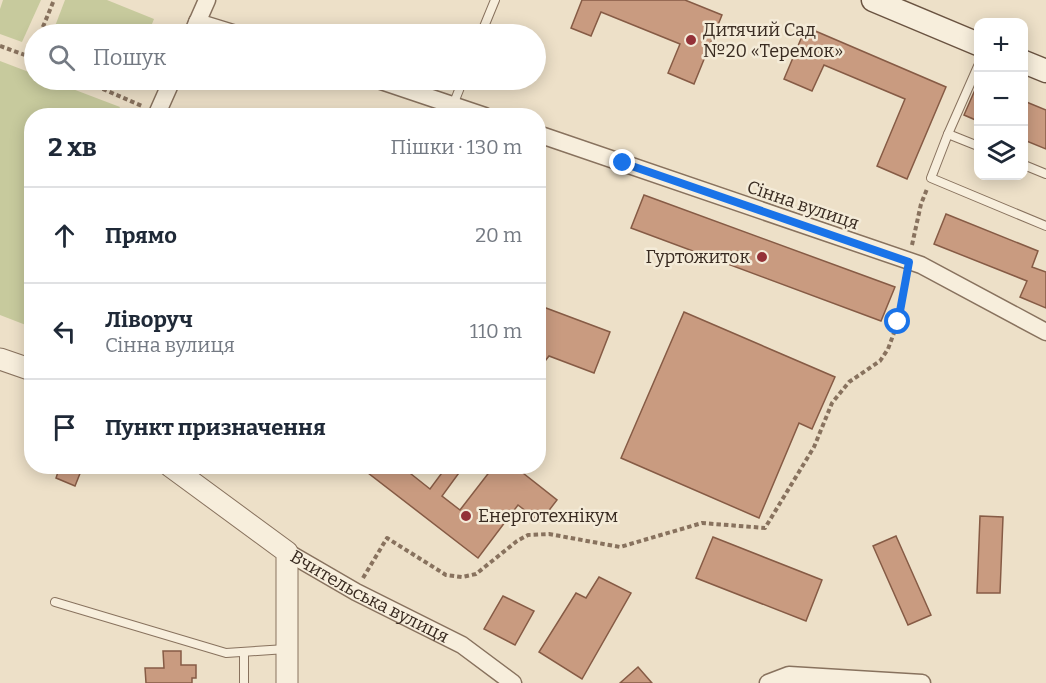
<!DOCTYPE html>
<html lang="uk">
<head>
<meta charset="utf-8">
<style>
	:root { --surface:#fff; --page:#f2f2f3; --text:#1f2937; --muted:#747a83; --line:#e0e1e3 }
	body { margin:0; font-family:Bitter,serif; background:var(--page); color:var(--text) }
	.controls { position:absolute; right:18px; top:18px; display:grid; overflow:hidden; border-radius:12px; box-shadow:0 3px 15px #0003 }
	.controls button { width:54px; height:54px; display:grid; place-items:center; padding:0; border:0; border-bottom:2px solid var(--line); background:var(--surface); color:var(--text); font:30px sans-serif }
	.stop { position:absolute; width:18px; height:18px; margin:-14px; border:4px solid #1a73e8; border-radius:50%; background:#fff }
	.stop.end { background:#1a73e8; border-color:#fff; box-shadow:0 2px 6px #0008 }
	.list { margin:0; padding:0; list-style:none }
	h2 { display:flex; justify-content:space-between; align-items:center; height:78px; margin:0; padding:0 24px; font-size:26px }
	h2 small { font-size:20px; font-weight:400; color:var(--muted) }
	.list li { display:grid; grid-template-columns:39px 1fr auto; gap:18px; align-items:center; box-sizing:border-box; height:96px; padding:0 24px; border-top:2px solid var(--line) }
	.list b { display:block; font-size:22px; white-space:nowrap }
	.list p { margin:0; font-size:20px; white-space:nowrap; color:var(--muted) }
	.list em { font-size:20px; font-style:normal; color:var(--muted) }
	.icon { flex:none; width:33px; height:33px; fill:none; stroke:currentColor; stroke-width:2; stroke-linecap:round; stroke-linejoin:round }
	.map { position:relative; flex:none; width:1046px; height:683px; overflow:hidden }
	.search { position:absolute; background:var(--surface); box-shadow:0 3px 15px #0003; left:24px; top:24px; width:522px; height:66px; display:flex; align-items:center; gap:15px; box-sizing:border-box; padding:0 21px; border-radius:33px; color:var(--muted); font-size:22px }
	.panel { position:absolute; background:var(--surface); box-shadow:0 3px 15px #0003; left:24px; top:108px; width:522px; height:366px; border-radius:24px }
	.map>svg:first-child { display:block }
	.green { fill:#c7ca9d }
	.building { fill:#c99b80; stroke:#865b45; stroke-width:1.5 }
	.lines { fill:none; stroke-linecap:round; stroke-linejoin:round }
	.service-casing { stroke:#88725e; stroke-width:10 }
	.minor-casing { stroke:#88725e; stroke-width:19 }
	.tertiary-casing { stroke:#88725e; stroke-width:23 }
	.secondary-casing { stroke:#6a5341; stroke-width:25 }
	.path { stroke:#88725e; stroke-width:4; stroke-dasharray:4.5 3; stroke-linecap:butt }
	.service { stroke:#f7eedc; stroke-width:8 }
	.minor { stroke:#f7eedc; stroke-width:16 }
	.tertiary { stroke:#f7eedc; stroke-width:21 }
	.secondary { stroke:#f7eedc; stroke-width:22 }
	.route { stroke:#1a73e8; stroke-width:8 }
	.poi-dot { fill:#943137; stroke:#f4ebd8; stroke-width:2 }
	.labels { text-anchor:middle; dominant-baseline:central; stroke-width:5; stroke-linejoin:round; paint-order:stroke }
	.poi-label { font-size:18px; fill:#392b21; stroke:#f4ebd8; text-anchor:start }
	.street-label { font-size:18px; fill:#392b21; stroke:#f4ebd8 }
</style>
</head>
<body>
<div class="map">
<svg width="1046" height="683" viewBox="0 0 1046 683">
	<rect width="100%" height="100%" fill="#ede0c8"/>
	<g class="green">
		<polygon points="3,0 41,0 22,42 0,34 0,9"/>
		<polygon points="65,0 107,0 154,19 148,34 52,34"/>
		<polygon points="0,61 34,74 34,80 49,80 120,107 116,115 32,116 31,327 0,315"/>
	</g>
	<g class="building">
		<polygon points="582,0 685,0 722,15 694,84 668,73 680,44 601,12 591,36 571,28"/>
		<polygon points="806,27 946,87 907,179 877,166 905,99 824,65 812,91 784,79"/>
		<polygon points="978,83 978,121 964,115"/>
		<polygon points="1024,101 1046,110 1046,149 1024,140"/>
		<polygon points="644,195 895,287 881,321 631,228"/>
		<polygon points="946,214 1038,251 1032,267 1046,272 1046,308 1020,297 1027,281 934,244"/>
		<polygon points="538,305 610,332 594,373 549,356 538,370"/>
		<polygon points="684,312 835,377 812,429 799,423 759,518 621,458"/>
		<polygon points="83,466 75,486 56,478 60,466"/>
		<polygon points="359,466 401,466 430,489 447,466 464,466 442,496 460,510 494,466 514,466 557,500 540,522 518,505 478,558"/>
		<polygon points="980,516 1003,517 1000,593 977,593"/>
		<polygon points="896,536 931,615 908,625 873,546"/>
		<polygon points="713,537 822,580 806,621 696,578"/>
		<polygon points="599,577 631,593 582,679 539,652 576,593 586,598"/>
		<polygon points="503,596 534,611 515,645 484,629"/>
		<polygon points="163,651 181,651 181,665 196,665 196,678 192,678 192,683 146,683 145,668 164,668"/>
		<polygon points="638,667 652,683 620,683"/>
	</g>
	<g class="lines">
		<defs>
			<g id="service">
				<polyline points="481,34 495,0"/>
				<polyline points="978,66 948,134 931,178 1046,226"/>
				<polyline points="453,105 463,80"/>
				<polyline points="948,134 978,146"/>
				<polyline points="1024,165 1046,174"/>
				<polyline points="55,602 226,653 286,649"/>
				<polyline points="244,683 244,652"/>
			</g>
			<g id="minor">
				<polyline points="197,22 236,34"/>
				<polyline points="192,34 207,0"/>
				<polyline points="378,80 485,116"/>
				<polyline points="156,116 172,80"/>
				<polyline points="538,134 921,265 1046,332"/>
				<path id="s1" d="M287,552L356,592L462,645L513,683"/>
				<polyline points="768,683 789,675 922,683"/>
			</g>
			<g id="tertiary">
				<polyline points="0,359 32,370"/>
				<polyline points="170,466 287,552 287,683"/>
			</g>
			<g id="secondary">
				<polyline points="873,0 978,44"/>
				<polyline points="1024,62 1046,71"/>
			</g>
		</defs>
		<use href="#service" class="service-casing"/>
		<use href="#minor" class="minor-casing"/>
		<use href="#tertiary" class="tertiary-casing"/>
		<use href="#secondary" class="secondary-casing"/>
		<g class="path">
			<polyline points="40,34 54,0"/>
			<polyline points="0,46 31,57 34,48"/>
			<polyline points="82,80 142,106"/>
			<polyline points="912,245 921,204 927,189"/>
			<polyline points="363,578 387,538 446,575 462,577 476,574 517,541 528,535 549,534 620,547 702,523 765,528 814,447 832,403 849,382 880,361 888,349 898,322 906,276"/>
		</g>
		<use href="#service" class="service"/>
		<use href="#minor" class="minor"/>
		<use href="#tertiary" class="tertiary"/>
		<use href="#secondary" class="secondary"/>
	</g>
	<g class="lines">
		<polyline class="route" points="623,163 909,262 898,322"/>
	</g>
	<g class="poi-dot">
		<circle cx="691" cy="40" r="6"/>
		<circle cx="762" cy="257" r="6"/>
		<circle cx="466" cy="516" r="6"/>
	</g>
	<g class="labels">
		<g class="poi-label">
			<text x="703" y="30">Дитячий Сад<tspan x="703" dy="21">№20 «Теремок»</tspan></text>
			<text x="750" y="257" text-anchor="end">Гуртожиток</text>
			<text x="478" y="516">Енерготехнікум</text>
		</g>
		<g class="street-label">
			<text transform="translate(803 205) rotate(19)">Сінна вулиця</text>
			<text stroke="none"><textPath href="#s1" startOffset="94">Вчительська вулиця</textPath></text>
		</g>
	</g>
</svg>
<div class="controls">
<button>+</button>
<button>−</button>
<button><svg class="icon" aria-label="layers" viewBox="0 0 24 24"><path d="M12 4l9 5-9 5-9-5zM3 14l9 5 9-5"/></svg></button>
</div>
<div class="stop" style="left:898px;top:322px"></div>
<div class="stop end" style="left:623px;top:163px"></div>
<div class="search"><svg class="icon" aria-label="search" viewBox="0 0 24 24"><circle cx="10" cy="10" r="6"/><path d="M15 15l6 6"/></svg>Пошук</div>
<section class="panel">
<h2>2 хв<small>Пішки · 130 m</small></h2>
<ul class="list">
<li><svg class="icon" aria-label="ahead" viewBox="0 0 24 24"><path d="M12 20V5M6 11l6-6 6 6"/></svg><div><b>Прямо</b></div><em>20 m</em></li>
<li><svg class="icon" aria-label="left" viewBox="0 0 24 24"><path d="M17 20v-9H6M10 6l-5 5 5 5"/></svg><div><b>Ліворуч</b><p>Сінна вулиця</p></div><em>110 m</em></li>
<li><svg class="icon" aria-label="arrive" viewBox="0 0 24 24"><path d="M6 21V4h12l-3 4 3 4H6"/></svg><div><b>Пункт призначення</b></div></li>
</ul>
</section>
</div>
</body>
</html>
